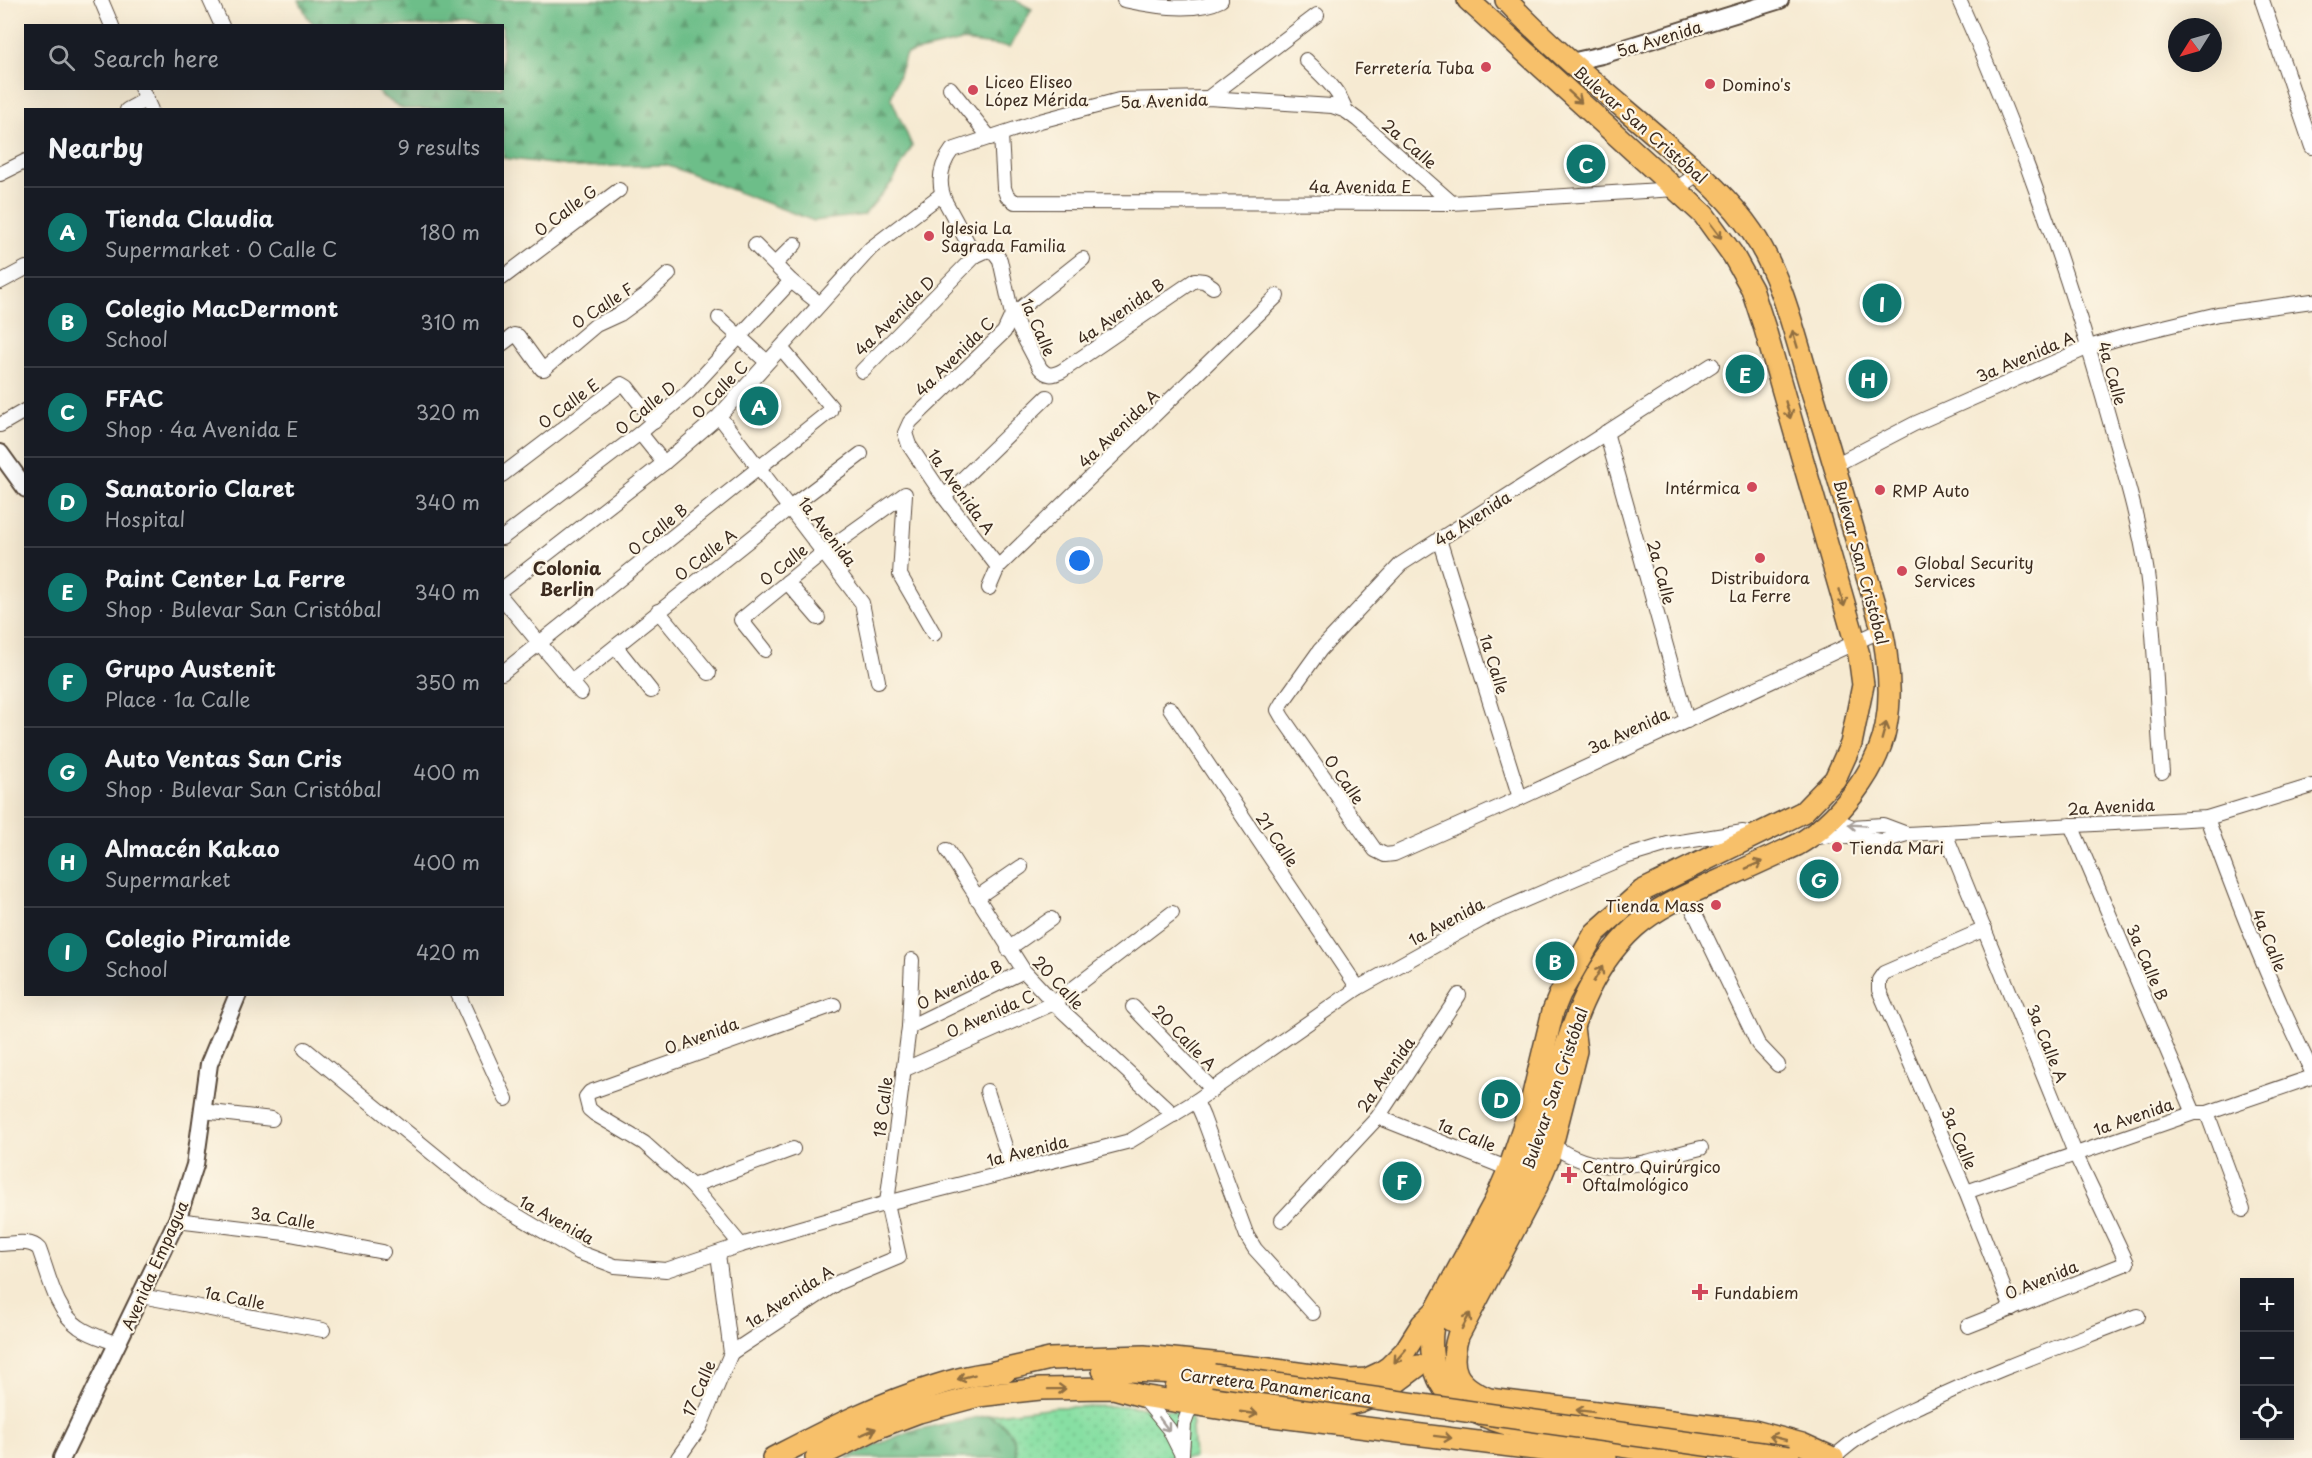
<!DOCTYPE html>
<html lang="en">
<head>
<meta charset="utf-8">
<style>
	:root { --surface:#171b24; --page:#20242c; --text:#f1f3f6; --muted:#9ea1a6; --line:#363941; --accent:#0f766e }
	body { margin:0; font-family:"Playpen Sans",sans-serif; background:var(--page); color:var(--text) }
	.controls { position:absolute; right:18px; bottom:18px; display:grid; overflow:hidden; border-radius:0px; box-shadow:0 6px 24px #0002 }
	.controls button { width:54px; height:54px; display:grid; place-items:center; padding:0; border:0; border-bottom:2px solid var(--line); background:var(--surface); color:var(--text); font:30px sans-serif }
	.compass { position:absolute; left:2168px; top:18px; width:54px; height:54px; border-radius:50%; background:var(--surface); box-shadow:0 6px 24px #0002; rotate:233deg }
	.you { position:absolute; left:1080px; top:561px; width:21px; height:21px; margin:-15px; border:4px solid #fff; border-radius:50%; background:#1a73e8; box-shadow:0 0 0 9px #1a73e833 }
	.badge { display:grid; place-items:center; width:39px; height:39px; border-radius:50%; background:var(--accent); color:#fff; font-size:20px; font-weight:700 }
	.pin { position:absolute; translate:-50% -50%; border:3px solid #fff; box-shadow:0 2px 6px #0006 }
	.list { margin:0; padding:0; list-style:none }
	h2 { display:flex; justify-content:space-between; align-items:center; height:78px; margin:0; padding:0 24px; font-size:26px }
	h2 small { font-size:20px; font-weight:400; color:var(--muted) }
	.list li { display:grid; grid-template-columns:39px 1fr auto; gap:18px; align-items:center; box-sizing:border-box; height:90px; padding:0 24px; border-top:2px solid var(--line) }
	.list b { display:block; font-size:22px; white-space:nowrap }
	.list p { margin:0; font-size:20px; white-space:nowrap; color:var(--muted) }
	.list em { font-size:20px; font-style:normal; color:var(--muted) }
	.icon { flex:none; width:33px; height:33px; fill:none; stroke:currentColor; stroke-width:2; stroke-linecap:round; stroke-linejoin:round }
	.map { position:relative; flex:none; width:2312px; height:1458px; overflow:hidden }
	.search { position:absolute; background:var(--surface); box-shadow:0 6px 24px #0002; left:24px; top:24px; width:480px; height:66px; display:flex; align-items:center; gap:15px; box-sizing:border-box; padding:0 21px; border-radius:0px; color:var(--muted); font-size:22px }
	.panel { position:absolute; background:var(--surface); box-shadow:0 6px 24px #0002; left:24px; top:108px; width:480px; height:888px; border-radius:0px }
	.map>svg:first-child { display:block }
	.grass { fill:url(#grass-dots); stroke:#618460; stroke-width:1.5 }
	.forest { fill:url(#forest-firs); stroke:#547454; stroke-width:1.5 }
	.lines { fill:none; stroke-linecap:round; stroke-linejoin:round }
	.minor-casing { stroke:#574739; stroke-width:16 }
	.tertiary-casing { stroke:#574739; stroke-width:20 }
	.primary-casing { stroke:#574739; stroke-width:24 }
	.trunk-casing { stroke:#574739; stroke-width:24 }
	.minor { stroke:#fff; stroke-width:14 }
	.tertiary { stroke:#fff; stroke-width:16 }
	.primary { stroke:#f7c06b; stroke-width:21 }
	.trunk { stroke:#f7c06b; stroke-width:21 }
	.trunk-bridge-casing { stroke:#574739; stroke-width:24; stroke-linecap:butt }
	.trunk-bridge { stroke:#f7c06b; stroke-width:21 }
	.oneway { stroke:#906e41 }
	.oneway2 { stroke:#a79f9a }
	.poi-dot { fill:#d1495b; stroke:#fcf5e5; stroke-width:2 }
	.labels { text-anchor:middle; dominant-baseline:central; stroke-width:4.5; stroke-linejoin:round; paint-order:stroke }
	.street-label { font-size:16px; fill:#3b2a1e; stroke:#fcf5e5 }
	.poi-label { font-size:16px; fill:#3b2a1e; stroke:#fcf5e5; text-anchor:start }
	.neighbourhood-label { font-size:18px; font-weight:bold; fill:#3b2a1e; stroke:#fcf5e5 }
</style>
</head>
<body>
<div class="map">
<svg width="2312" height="1458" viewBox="0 0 2312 1458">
	<defs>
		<pattern id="grass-dots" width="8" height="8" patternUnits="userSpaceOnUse" patternTransform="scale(1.5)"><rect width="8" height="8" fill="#87dfa3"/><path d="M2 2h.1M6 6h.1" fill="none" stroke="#75c08c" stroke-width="1.8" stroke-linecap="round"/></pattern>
		<pattern id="forest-firs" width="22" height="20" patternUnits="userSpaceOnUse" patternTransform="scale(1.5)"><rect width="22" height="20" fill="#6dbe89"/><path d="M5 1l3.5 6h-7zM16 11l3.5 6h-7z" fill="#5b9b6f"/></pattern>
	</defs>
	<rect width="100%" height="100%" fill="#fcf5e5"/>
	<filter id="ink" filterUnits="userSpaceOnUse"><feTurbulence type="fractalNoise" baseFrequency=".0167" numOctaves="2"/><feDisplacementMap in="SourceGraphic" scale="12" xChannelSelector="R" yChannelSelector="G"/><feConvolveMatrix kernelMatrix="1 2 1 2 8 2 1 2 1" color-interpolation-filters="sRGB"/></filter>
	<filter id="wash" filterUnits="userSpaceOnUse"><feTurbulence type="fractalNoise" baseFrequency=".008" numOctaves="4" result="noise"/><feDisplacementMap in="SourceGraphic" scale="24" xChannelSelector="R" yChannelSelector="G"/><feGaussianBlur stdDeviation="1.35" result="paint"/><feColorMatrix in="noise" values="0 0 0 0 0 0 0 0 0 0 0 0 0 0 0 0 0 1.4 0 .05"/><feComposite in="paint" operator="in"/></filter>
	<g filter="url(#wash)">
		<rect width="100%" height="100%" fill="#f6ead2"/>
		<path class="grass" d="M1128,1406L1191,1412L1194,1458H1016C1016,1434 1008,1426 988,1415L1056,1407Z"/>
		<g class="forest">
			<polygon points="299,0 1015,0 1032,9 1010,47 962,41 906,54 891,98 912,146 893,181 864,215 814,221 666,165 577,167 503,158 502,110 403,109 383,97 375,89 502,88 502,26 315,25 308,18"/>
			<path d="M988,1415C1008,1426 1016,1434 1016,1458H846L910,1431Z"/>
		</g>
	</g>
	<g filter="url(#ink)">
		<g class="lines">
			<defs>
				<g id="minor">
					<polyline points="101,0 112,26"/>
					<polyline points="210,0 222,26"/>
					<path d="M1124,0C1151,6 1196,13 1221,0"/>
					<path d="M1959,0C2017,128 2064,261 2103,397C2119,455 2138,513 2147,573C2156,639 2156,706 2162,772"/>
					<polyline points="2262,0 2312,147"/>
					<path d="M1306,60C1323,77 1338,88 1346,111"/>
					<polyline points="141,88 151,110"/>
					<polyline points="950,88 990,138"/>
					<polyline points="1208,98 1317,15"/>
					<polyline points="127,110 147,99"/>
					<polyline points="1001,135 1004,188 1007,196 1015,202 1452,203 1676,189 1699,173"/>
					<polyline points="0,174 26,161"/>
					<polyline points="755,245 791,281 820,304"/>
					<polyline points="775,264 795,244"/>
					<polyline points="502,278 619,190"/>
					<polyline points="0,282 26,268"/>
					<path d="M1213,287L1204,281L1195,280L1062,371C1052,376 1047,376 1040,368L1012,315L1000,260L995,253L988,250L975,256L946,203C937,184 940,166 952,150L1040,121L1119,100L1208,98L1332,106L1346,111L1358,120L1452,203"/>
					<polyline points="719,318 767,362"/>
					<polyline points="502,344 514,335 518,336 542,369 544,369 596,325 620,314 646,295 669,274"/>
					<polyline points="1712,365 1401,564 1320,650 1282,703 1278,710 1282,717 1375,850 1385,855 1394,854 1520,798 1882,630"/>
					<polyline points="862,371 975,256"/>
					<polyline points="719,416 862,603 878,681"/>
					<polyline points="0,425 26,410"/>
					<polyline points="1606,432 1687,721"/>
					<polyline points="640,433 664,463"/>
					<polyline points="1835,465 1914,424 2089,347 2130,335 2218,314 2312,301"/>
					<polyline points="502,475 619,386 622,384 627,387 654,422"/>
					<polyline points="944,497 1047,397"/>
					<polyline points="502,538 640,433 688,392 791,281"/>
					<polyline points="1439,539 1520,798"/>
					<polyline points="998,567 944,497 909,445 905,433 910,422 1004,332 1012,315 1083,259"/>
					<polyline points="787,582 818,618"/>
					<polyline points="989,588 998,567 1277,296"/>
					<polyline points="502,589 664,463 719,416 871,248 942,194"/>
					<polyline points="502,598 581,693"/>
					<polyline points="658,611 709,673"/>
					<polyline points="616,647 651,691"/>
					<polyline points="765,650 741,620 824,552 905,494 900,575 934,634"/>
					<polyline points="502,673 830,411 831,407 781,348"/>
					<polyline points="571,682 788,509 861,454"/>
					<polyline points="1170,708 1358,988"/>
					<polyline points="1832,818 1852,827 1883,825 1907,834"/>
					<path d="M2207,818C2238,905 2272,989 2312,1072"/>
					<polyline points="2071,825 2194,1113"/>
					<polyline points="1945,833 2075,1153 2127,1263 1968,1326"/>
					<polyline points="1811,838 1831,835 1883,841 1907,834 2207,818 2312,786"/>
					<polyline points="947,850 1024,971 1054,1003 1174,1115"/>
					<polyline points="1686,895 1758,1044 1778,1065"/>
					<polyline points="976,898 1021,867"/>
					<polyline points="1985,929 1884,973 1879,980 1879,990 1966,1192 2012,1309"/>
					<polyline points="1008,949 1051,919"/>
					<polyline points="458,994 506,1099"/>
					<polyline points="1133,1007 1213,1090"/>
					<polyline points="909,1027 1024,971"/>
					<polyline points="305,1049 486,1197 578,1252 615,1266 666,1270 741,1245 887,1203 1130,1141 1196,1101 1358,988 1490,915 1625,857 1668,844 1743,832 1751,834"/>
					<polyline points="903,1070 1054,1003 1172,913"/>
					<polyline points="987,1091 1013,1171"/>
					<polyline points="1196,1101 1203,1117 1247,1236 1255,1249 1313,1313"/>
					<polyline points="203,1111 272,1119"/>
					<polyline points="2207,1113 2243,1210"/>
					<polyline points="1378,1117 1509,1169"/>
					<path d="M1552,1145C1605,1182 1645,1161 1701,1148"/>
					<polyline points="692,1186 793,1149"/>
					<polyline points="1966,1192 2194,1113 2207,1113 2312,1077"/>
					<polyline points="177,1220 285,1233 383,1252"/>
					<polyline points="1282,1220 1378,1117 1459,995"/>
					<path d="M0,1244C13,1244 30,1239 39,1249C49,1275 55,1311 79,1327C90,1335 105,1339 118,1344"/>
					<polyline points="741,1245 692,1186 644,1143 595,1114 589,1109 586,1097 590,1092 834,1005"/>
					<polyline points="141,1296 323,1330"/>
					<polyline points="731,1353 837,1283 899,1257 887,1203 909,1027 912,960"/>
					<polyline points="1142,1396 1169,1429 1182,1455"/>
					<polyline points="1182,1453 1184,1424 1191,1405"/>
					<polyline points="678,1458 700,1427 731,1353 718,1254"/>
					<path d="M1834,1458C1858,1433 1894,1418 1925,1403C1994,1370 2067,1344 2138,1316"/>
				</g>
				<g id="tertiary">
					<polyline points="1571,62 1602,55 1780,0"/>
					<polyline points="0,453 26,489"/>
					<polyline points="62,1458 177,1220 195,1165 209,1064 238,994"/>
				</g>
				<g id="primary">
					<polyline points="1436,1310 1495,1201 1509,1169 1530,1107 1553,1011 1560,994 1595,933 1642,891 1803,812 1835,779 1851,744 1863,685 1859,655 1765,329 1752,289 1733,255 1704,215 1468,0"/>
					<path d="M1450,1320C1474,1273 1501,1227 1523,1178C1559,1096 1565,990 1635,927C1659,906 1689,894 1718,881C1745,869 1771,857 1797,845C1836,823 1878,771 1886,726C1890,705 1890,683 1887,661C1884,628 1872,595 1863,563C1847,508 1831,453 1814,398C1797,345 1784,279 1752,232C1728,196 1692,167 1660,139C1608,94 1553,50 1506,0"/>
				</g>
				<g id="trunk">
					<path d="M1573,1027L1576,1051L1549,1157L1537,1186L1458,1336C1448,1370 1456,1385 1489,1399L1754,1431L1802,1444L1833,1458"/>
					<path d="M1436,1311C1428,1340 1429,1380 1455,1400C1492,1427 1546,1433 1590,1441C1626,1447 1662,1453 1698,1458"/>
					<polyline points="1103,1370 1182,1373"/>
					<polyline points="994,1372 1050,1359 1144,1356 1262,1368 1326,1377 1349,1380 1367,1379 1380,1373 1389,1367 1405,1351 1422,1324 1436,1310"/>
					<polyline points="1176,1388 1316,1406 1340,1406 1361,1401 1383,1392 1418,1366"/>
					<path d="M773,1458C829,1429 876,1404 938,1385C960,1378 982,1372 1005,1372"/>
					<polyline points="816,1458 879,1427 919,1412 978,1396 1040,1389 1113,1388 1142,1396 1255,1414 1606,1458"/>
				</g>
			</defs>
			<use href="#minor" class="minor-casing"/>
			<use href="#tertiary" class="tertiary-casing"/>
			<use href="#primary" class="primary-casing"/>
			<use href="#trunk" class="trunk-casing"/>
			<use href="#minor" class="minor"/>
			<use href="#tertiary" class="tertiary"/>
			<use href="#primary" class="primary"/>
			<use href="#trunk" class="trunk"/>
			<defs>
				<polyline id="trunk-bridge" points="1213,1375 1789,1457"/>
			</defs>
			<use href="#trunk-bridge" class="trunk-bridge-casing"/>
			<use href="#trunk-bridge" class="trunk-bridge"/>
		</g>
		<defs><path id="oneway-shaft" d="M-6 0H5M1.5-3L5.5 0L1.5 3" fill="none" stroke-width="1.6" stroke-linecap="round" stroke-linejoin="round" transform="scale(1.5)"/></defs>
		<g class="oneway">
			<use href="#oneway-shaft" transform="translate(1575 97) rotate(42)"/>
			<use href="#oneway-shaft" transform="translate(1716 231) rotate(53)"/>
			<use href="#oneway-shaft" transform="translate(1795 339) rotate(-107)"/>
			<use href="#oneway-shaft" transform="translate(1788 410) rotate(74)"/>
			<use href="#oneway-shaft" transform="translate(1842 598) rotate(74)"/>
			<use href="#oneway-shaft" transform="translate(1884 731) rotate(-75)"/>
			<use href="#oneway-shaft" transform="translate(1754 865) rotate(-24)"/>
			<use href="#oneway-shaft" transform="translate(1598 974) rotate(-60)"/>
			<use href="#oneway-shaft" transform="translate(1466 1321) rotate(-62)"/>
			<use href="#oneway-shaft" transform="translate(1400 1356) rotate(131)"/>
			<use href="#oneway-shaft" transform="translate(966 1377) rotate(165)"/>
			<use href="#oneway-shaft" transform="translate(1057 1389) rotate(-1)"/>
			<use href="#oneway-shaft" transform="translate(1585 1411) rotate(-173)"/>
			<use href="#oneway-shaft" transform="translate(1249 1413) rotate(8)"/>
			<use href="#oneway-shaft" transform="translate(868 1432) rotate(-24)"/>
			<use href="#oneway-shaft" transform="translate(1443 1437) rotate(7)"/>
			<use href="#oneway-shaft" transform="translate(1778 1438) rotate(-166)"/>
		</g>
		<g class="oneway2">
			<use href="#oneway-shaft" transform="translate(1857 825) rotate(-177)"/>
			<use href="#oneway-shaft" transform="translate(1164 1424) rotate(53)"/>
		</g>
	</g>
	<g class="poi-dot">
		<circle cx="1486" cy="67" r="6"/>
		<circle cx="1710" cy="84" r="6"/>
		<circle cx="973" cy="90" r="6"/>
		<circle cx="929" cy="236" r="6"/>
		<circle cx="1752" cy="487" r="6"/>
		<circle cx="1880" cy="490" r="6"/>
		<circle cx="1760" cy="558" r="6"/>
		<circle cx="1902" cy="571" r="6"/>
		<circle cx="1837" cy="847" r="6"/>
		<circle cx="1716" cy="905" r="6"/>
		<path d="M1566 1166h6v6h6v6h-6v6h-6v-6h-6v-6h6z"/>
		<path d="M1697 1283h6v6h6v6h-6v6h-6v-6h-6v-6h6z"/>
	</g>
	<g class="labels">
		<g class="street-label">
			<text transform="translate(1659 38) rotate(-17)">5a Avenida</text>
			<text transform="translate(1164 100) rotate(-2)">5a Avenida</text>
			<text transform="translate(1641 124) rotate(41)">Bulevar San Cristóbal</text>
			<text transform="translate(1410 143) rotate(41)">2a Calle</text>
			<text x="1360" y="186">4a Avenida E</text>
			<text transform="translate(565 210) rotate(-37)">0 Calle G</text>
			<text transform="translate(602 305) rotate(-33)">0 Calle F</text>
			<text transform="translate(1120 311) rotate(-35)">4a Avenida B</text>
			<text transform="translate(894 315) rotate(-45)">4a Avenida D</text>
			<text transform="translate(1039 327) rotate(66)">1a Calle</text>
			<text transform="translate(954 356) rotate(-45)">4a Avenida C</text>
			<text transform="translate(2025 356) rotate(-23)">3a Avenida A</text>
			<text transform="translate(2113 373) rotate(74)">4a Calle</text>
			<text transform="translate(719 389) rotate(-46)">0 Calle C</text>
			<text transform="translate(568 403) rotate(-37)">0 Calle E</text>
			<text transform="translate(645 407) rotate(-40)">0 Calle D</text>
			<text transform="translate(1118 428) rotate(-44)">4a Avenida A</text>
			<text transform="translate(962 491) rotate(54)">1a Avenida A</text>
			<text transform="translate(1472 518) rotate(-33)">4a Avenida</text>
			<text transform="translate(657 529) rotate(-39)">0 Calle B</text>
			<text transform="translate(828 531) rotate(52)">1a Avenida</text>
			<text transform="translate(705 554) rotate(-38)">0 Calle A</text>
			<text transform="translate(1862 562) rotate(75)">Bulevar San Cristóbal</text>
			<text transform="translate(783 564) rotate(-39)">0 Calle</text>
			<text transform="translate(1662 572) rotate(75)">2a Calle</text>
			<text transform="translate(1495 664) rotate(73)">1a Calle</text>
			<text transform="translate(1628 730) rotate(-25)">3a Avenida</text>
			<text transform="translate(1345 779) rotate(55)">0 Calle</text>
			<text transform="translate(2111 806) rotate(-3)">2a Avenida</text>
			<text transform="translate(1278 839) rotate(56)">21 Calle</text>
			<text transform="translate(1446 921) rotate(-28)">1a Avenida</text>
			<text transform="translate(2270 940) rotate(68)">4a Calle</text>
			<text transform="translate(2148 962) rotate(67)">3a Calle B</text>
			<text transform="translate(1059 982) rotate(47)">20 Calle</text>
			<text transform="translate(959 984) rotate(-26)">0 Avenida B</text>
			<text transform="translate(990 1013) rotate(-24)">0 Avenida C</text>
			<text transform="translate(701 1035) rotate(-20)">0 Avenida</text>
			<text transform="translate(1185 1037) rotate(46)">20 Calle A</text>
			<text transform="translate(2048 1043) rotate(68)">3a Calle A</text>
			<text transform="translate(1385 1074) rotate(-55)">2a Avenida</text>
			<text transform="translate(1554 1088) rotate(-71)">Bulevar San Cristóbal</text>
			<text transform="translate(882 1107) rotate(-83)">18 Calle</text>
			<text transform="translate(2133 1116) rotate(-19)">1a Avenida</text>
			<text transform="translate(1467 1134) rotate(22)">1a Calle</text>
			<text transform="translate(1960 1138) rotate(67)">3a Calle</text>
			<text transform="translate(1027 1150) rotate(-14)">1a Avenida</text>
			<text transform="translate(283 1217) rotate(9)">3a Calle</text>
			<text transform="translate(557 1219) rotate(29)">1a Avenida</text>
			<text transform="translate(154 1265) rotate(-66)">Avenida Empagua</text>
			<text transform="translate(2041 1279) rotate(-22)">0 Avenida</text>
			<text transform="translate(789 1296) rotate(-33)">1a Avenida A</text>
			<text transform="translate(235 1297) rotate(11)">1a Calle</text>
			<text transform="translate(1276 1385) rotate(7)">Carretera Panamericana</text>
			<text transform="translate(698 1388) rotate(-67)">17 Calle</text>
		</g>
		<g class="poi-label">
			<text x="1474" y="67" text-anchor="end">Ferretería Tuba</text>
			<text x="985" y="81">Liceo Eliseo<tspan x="985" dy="18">López Mérida</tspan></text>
			<text x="1722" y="84">Domino's</text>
			<text x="941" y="227">Iglesia La<tspan x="941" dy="18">Sagrada Familia</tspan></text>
			<text x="1740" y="487" text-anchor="end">Intérmica</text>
			<text x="1892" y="490">RMP Auto</text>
			<text x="1914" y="562">Global Security<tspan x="1914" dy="18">Services</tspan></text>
			<text x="1760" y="577" text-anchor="middle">Distribuidora<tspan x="1760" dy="18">La Ferre</tspan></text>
			<text x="1849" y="847">Tienda Mari</text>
			<text x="1704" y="905" text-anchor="end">Tienda Mass</text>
			<text x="1582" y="1166">Centro Quirúrgico<tspan x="1582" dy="18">Oftalmológico</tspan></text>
			<text x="1714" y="1292">Fundabiem</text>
		</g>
		<g class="neighbourhood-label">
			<text x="567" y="567">Colonia<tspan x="567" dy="21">Berlin</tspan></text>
		</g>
	</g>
</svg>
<div class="controls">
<button>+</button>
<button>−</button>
<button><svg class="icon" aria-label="locate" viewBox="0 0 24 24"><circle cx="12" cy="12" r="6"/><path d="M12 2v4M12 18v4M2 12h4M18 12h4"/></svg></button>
</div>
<svg class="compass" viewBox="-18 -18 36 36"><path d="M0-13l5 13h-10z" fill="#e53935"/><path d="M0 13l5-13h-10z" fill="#9ea1a6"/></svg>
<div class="you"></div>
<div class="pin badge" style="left:759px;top:406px">A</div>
<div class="pin badge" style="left:1555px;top:961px">B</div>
<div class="pin badge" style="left:1586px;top:164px">C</div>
<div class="pin badge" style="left:1501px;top:1099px">D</div>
<div class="pin badge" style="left:1745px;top:374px">E</div>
<div class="pin badge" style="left:1402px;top:1181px">F</div>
<div class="pin badge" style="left:1819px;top:879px">G</div>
<div class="pin badge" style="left:1868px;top:379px">H</div>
<div class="pin badge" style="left:1882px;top:303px">I</div>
<div class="search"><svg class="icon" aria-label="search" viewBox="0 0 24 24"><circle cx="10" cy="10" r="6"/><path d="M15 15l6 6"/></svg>Search here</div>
<section class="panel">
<h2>Nearby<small>9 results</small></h2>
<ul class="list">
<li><span class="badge">A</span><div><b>Tienda Claudia</b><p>Supermarket · 0 Calle C</p></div><em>180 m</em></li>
<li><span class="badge">B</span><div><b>Colegio MacDermont</b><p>School</p></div><em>310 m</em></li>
<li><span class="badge">C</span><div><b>FFAC</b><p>Shop · 4a Avenida E</p></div><em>320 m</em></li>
<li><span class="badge">D</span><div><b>Sanatorio Claret</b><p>Hospital</p></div><em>340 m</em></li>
<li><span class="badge">E</span><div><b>Paint Center La Ferre</b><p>Shop · Bulevar San Cristóbal</p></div><em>340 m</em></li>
<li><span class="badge">F</span><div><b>Grupo Austenit</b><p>Place · 1a Calle</p></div><em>350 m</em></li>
<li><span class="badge">G</span><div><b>Auto Ventas San Cris</b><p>Shop · Bulevar San Cristóbal</p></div><em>400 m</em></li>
<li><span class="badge">H</span><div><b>Almacén Kakao</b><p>Supermarket</p></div><em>400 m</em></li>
<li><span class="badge">I</span><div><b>Colegio Piramide</b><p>School</p></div><em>420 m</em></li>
</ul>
</section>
</div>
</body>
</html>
